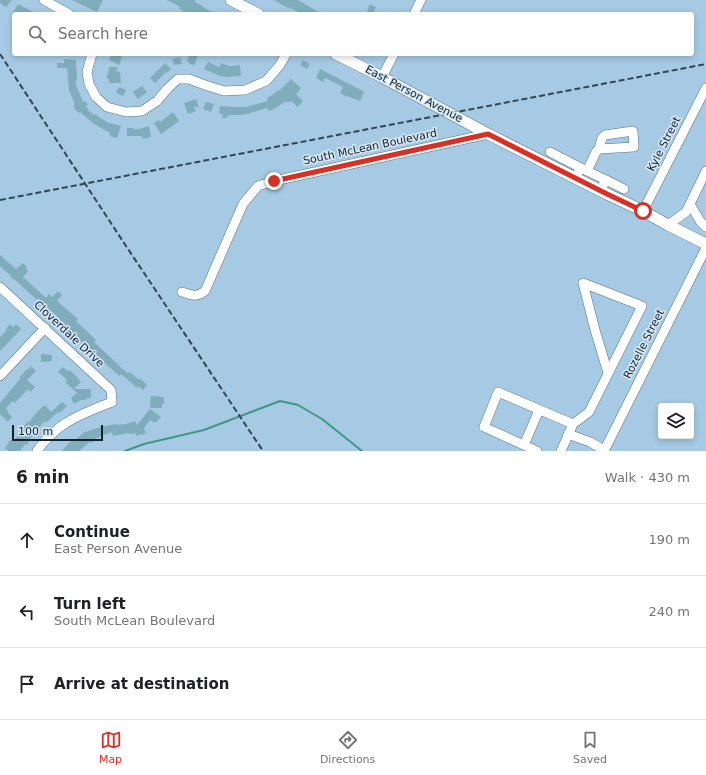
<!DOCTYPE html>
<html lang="en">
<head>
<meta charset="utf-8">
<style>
	:root { --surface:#fff; --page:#f2f2f2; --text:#202124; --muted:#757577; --line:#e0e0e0; --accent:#d93025 }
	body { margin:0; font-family:"DejaVu Sans",sans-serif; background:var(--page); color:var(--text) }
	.controls { position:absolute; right:12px; bottom:12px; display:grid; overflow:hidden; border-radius:4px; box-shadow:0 2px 6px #0003 }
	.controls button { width:36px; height:36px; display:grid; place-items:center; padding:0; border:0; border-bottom:1px solid var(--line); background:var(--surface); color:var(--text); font:20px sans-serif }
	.scale { position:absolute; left:12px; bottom:10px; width:91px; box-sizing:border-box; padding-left:4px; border:2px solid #14222b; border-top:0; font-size:11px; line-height:14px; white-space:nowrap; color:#14222b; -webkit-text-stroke:3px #d6e8f5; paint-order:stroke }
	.stop { position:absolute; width:12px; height:12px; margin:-9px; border:3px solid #d93025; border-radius:50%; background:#fff }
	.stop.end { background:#d93025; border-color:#fff; box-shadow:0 1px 4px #0008 }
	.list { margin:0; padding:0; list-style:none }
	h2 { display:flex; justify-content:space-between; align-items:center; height:52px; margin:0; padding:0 16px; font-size:17px }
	h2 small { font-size:13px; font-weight:400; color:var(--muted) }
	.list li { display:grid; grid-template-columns:26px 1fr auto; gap:12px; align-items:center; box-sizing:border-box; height:72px; padding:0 16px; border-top:1px solid var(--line) }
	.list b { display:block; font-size:15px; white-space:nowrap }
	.list p { margin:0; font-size:13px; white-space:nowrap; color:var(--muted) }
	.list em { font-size:13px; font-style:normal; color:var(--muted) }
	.icon { flex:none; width:22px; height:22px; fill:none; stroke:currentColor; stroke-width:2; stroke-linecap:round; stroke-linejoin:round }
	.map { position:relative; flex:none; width:706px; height:451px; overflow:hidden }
	.search { position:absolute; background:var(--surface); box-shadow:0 2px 6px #0003; left:12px; right:12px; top:12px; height:44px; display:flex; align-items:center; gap:10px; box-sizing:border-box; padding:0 14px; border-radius:4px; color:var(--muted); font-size:15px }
	.sheet { height:268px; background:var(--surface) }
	nav { display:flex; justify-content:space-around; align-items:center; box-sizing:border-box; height:56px; border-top:1px solid var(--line); background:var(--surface); font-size:11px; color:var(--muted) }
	nav a { display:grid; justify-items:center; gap:2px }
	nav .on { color:var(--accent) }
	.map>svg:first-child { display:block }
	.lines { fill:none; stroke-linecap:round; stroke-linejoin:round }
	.stream { stroke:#409786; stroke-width:2 }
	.building { fill:#7fadbb }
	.minor-casing { stroke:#53758c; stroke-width:10 }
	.major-casing { stroke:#53758c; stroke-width:12 }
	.minor { stroke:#fff; stroke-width:9 }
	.major { stroke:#fff; stroke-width:11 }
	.rail { stroke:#334652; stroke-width:2; stroke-dasharray:6 3; stroke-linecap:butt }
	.route { stroke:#d93025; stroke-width:5 }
	.labels { text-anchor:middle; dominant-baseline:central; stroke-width:3; stroke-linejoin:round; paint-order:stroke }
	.street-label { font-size:11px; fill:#14222b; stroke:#d6e8f5 }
</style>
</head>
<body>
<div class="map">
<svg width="706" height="451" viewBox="0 0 706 451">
	<rect width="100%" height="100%" fill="#a6cae3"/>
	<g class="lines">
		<polyline class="stream" points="125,451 144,444 204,430 280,401 298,405 322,419 362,451"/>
	</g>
	<g class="building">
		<polygon points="0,0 12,0 6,7 0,3"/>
		<polygon points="72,0 103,0 97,12"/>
		<polygon points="167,0 195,0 195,2 203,6 203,7 216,14 182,14 183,11 179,9 180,7"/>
		<polygon points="274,0 298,0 322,14 302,14 288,7 288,8"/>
		<polygon points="18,4 20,5 37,14 12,14"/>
		<polygon points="370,4 376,7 373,14 367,11"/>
		<polygon points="112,54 116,54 122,57 119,65 109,60"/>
		<polygon points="189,54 198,54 195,65 189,64 190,62 187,62"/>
		<polygon points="180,57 182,64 174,65 172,59"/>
		<polygon points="64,59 76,60 77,79 76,80 76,85 83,102 85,101 88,105 86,106 89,111 94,115 96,114 100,118 106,121 106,122 121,126 117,138 110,136 110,133 94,124 80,112 78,113 73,106 75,105 69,90 67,68 57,68 57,63 64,63"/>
		<polygon points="303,60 310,64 307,69 300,65"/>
		<polygon points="208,62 219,67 221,63 230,66 240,65 241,76 227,77 223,76 222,77 204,69"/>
		<polygon points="165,63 171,69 167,73 166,72 155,83 150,78"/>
		<polygon points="109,67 118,67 116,71 120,72 121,83 109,83 109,79 107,79 107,74 108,74"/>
		<polygon points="320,69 363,91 364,92 360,101 347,96 347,97 340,93 343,87 325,78 323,82 316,78"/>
		<polygon points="291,79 301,88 296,94 303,101 298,107 291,101 287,103 286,101 279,106 269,111 267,108 243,115 228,115 227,118 222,118 223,114 219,114 220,106 234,107 245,107 268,101 267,98 274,94 278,90 279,91"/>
		<polygon points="142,86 147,92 138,99 133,92"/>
		<polygon points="119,87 126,90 123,96 116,93"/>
		<polygon points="196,99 199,108 193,106 196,111 188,114 184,103"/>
		<polygon points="206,102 214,104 211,112 203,109"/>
		<polygon points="173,112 179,121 161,134 154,123 159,120 160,122"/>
		<polygon points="149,126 151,137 143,139 142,136 127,136 127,128 133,128 133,129 139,129"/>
		<polygon points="0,255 16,269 23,263 27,267 26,269 28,271 23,277 46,298 49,294 52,297 58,291 62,295 57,301 78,319 76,321 96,340 94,342 127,373 128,373 130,372 139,380 140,378 147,385 143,390 138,386 137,388 121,374 119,376 71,332 72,331 38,298 37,300 14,279 14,280 10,276 11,276 0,266"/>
		<polygon points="10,324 13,327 16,324 21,329 0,351 0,337 7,330 6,329"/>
		<polygon points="41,354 52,355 52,361 41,362"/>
		<polygon points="31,366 36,371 27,380 35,387 30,392 28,389 15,403 13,401 6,408 8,411 7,412 12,417 8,422 0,414 0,403 20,379 19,378 27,369 28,370"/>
		<polygon points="63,367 67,371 69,370 73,373 81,382 74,389 91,389 91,398 86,398 87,400 81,400 74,404 71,398 77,393 65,382 67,380 58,372"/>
		<polygon points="151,396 164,397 164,404 162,404 162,408 150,408"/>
		<polygon points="62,402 67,406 60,413 58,412 46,423 45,421 35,432 28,441 29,441 27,445 25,444 20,451 9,451 5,448 10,440 14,441 27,422 29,422 37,412 45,405 51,412"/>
		<polygon points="150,409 161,417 155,423 150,420 144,428 146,433 141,435 141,434 136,436 135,433 132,434 129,434 129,433 113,436 112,432 96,438 97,440 91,443 91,441 79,451 62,451 68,444 73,440 74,441 86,431 87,432 91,430 101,427 116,424 116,425 124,424 124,425 135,421 137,425"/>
	</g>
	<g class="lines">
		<defs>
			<g id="minor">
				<polyline points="44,0 69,14"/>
				<polyline points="414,14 421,0"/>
				<polyline points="92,54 87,72 89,84 96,97 107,107 126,112 142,111 157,101 168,88 178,79 189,79 205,85 224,91 245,90 266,81 280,65 286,54"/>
				<polyline points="382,77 394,54"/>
				<polyline points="550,152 581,168"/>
				<polyline points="587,171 596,152 599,149 634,147 633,131 605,135 602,138 599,149"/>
				<polyline points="575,178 581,168 606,180 600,191"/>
				<polyline points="606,180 624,189"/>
				<polyline points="690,204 700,221 706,227"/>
				<polyline points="643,211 706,88"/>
				<polyline points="668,225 686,212 706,171"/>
				<path d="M0,287L111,390L112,402C96,408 80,414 66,423C57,428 43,442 37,451"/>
				<path d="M182,292C192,295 196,298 205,291L243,204L258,186L274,181L488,134"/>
				<polyline points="0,376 45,328"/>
				<polyline points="573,424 589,412 642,306 583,283 595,330 608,373"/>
				<polyline points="568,434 590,442 604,450"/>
				<polyline points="524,445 539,410"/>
				<polyline points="537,451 484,427 498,392 573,424 561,451"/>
				<polyline points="604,451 706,248"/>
			</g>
			<g id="major">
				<polyline points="231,0 258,14"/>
				<polyline points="336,54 382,77 488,134 607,194 643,211 668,225 706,244"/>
			</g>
		</defs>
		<use href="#minor" class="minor-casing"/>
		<use href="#major" class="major-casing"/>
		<use href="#minor" class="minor"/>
		<use href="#major" class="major"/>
		<g class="rail">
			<polyline points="0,54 126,246 263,451"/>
			<polyline points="0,200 706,64"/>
		</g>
	</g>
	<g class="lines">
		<polyline class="route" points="274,181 488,134 607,194 643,211"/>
	</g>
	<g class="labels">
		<g class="street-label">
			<text transform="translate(414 94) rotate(28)">East Person Avenue</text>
			<text transform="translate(664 144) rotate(-63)">Kyle Street</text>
			<text transform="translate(370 147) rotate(-12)">South McLean Boulevard</text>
			<text transform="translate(69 334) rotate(43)">Cloverdale Drive</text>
			<text transform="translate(644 344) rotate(-63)">Rozelle Street</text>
		</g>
	</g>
</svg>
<div class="controls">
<button><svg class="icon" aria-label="layers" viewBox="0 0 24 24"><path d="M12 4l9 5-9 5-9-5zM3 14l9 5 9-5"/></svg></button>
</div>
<div class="scale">100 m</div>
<div class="stop" style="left:643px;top:211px"></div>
<div class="stop end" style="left:274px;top:181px"></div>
<div class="search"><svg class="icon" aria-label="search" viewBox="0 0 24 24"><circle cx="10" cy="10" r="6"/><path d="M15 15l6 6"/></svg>Search here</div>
</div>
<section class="sheet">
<h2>6 min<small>Walk · 430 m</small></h2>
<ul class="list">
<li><svg class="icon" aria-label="ahead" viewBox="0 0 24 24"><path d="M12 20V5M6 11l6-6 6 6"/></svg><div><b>Continue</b><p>East Person Avenue</p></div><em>190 m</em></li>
<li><svg class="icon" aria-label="left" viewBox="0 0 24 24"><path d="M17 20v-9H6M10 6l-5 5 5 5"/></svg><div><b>Turn left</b><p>South McLean Boulevard</p></div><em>240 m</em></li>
<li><svg class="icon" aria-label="arrive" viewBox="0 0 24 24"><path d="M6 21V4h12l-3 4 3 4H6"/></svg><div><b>Arrive at destination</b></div></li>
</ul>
</section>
<nav>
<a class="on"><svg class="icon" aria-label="map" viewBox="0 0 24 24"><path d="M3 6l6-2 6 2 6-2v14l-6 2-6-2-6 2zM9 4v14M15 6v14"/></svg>Map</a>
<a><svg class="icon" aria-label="directions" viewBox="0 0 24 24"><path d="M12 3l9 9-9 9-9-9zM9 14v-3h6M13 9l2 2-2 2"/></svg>Directions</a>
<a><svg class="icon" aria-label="saved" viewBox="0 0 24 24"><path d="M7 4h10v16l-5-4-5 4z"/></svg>Saved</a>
</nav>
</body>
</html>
